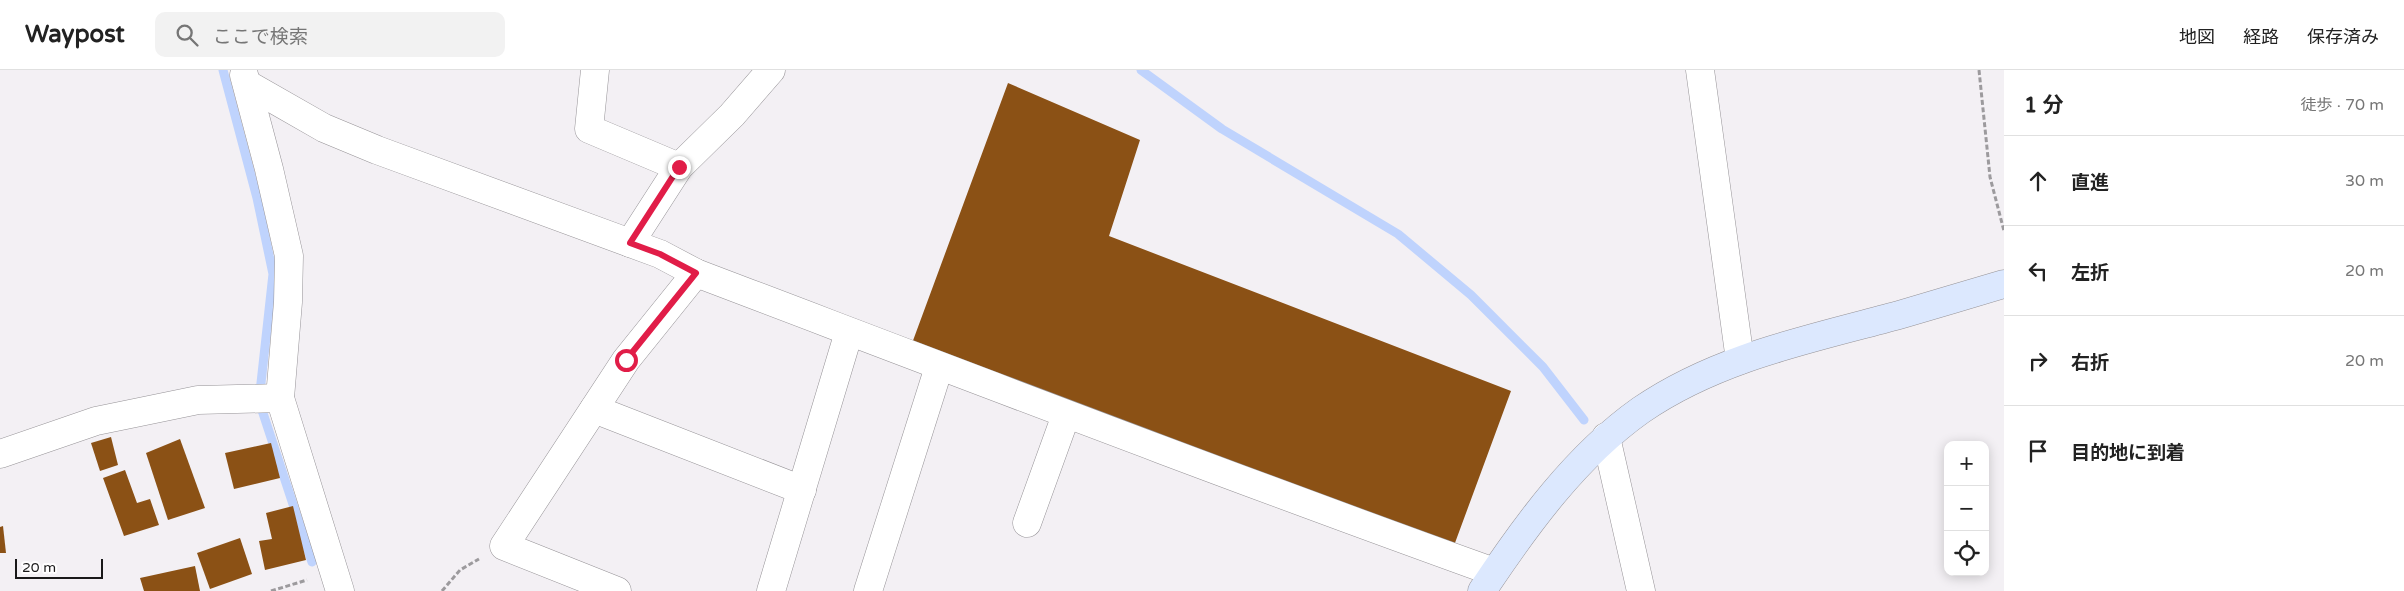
<!DOCTYPE html>
<html lang="ja">
<head>
<meta charset="utf-8">
<style>
	:root { --surface:#fff; --page:#f2f2f2; --text:#222; --muted:#767676; --line:#e0e0e0 }
	body { margin:0; font-family:"Varela Round","Noto Sans JP",sans-serif; background:var(--page); color:var(--text) }
	.controls { position:absolute; right:15px; bottom:15px; display:grid; overflow:hidden; border-radius:10px; box-shadow:0 2px 12px #0003 }
	.controls button { width:45px; height:45px; display:grid; place-items:center; padding:0; border:0; border-bottom:1px solid var(--line); background:var(--surface); color:var(--text); font:25px sans-serif }
	.scale { position:absolute; left:15px; bottom:12px; width:88px; box-sizing:border-box; padding-left:5px; border:2px solid #191819; border-top:0; font-size:14px; line-height:18px; white-space:nowrap; color:#191819; -webkit-text-stroke:4px #fffeff; paint-order:stroke }
	.stop { position:absolute; width:15px; height:15px; margin:-11px; border:4px solid #e11d48; border-radius:50%; background:#fff }
	.stop.end { background:#e11d48; border-color:#fff; box-shadow:0 1px 5px #0008 }
	.list { margin:0; padding:0; list-style:none }
	h2 { display:flex; justify-content:space-between; align-items:center; height:65px; margin:0; padding:0 20px; font-size:21px }
	h2 small { font-size:16px; font-weight:400; color:var(--muted) }
	.list li { display:grid; grid-template-columns:32px 1fr auto; gap:15px; align-items:center; box-sizing:border-box; height:90px; padding:0 20px; border-top:1px solid var(--line) }
	.list b { display:block; font-size:19px; white-space:nowrap }
	.list em { font-size:16px; font-style:normal; color:var(--muted) }
	.icon { flex:none; width:28px; height:28px; fill:none; stroke:currentColor; stroke-width:2; stroke-linecap:round; stroke-linejoin:round }
	.map { position:relative; flex:none; width:2004px; height:521px; overflow:hidden }
	header { display:flex; align-items:center; gap:30px; box-sizing:border-box; height:70px; padding:0 25px; background:var(--surface); border-bottom:1px solid var(--line) }
	header strong { font-size:24px }
	nav { display:flex; gap:28px; margin-inline-start:auto; font-size:18px }
	.search { width:350px; height:45px; background:var(--page); display:flex; align-items:center; gap:12px; box-sizing:border-box; padding:0 18px; border-radius:10px; color:var(--muted); font-size:19px }
	main { display:flex }
	aside { flex:1; background:var(--surface) }
	.map>svg:first-child { display:block }
	.lines { fill:none; stroke-linecap:round; stroke-linejoin:round }
	.stream { stroke:#bfd3fd; stroke-width:9 }
	.building { fill:#8b5115 }
	.street-casing { stroke:#969397; stroke-width:29 }
	.secondary-casing { stroke:#969397; stroke-width:29 }
	.path { stroke:#9c9a9d; stroke-width:3; stroke-dasharray:5 2.5; stroke-linecap:butt }
	.street { stroke:#fff; stroke-width:28 }
	.secondary { stroke:#dce8fe; stroke-width:28 }
	.route { stroke:#e11d48; stroke-width:6 }
</style>
</head>
<body>
<header>
<strong>Waypost</strong>
<div class="search"><svg class="icon" aria-label="search" viewBox="0 0 24 24"><circle cx="10" cy="10" r="6"/><path d="M15 15l6 6"/></svg>ここで検索</div>
<nav><a>地図</a><a>経路</a><a>保存済み</a></nav>
</header>
<main>
<div class="map">
<svg width="2004" height="521" viewBox="0 0 2004 521">
	<rect width="100%" height="100%" fill="#f3f0f4"/>
	<g class="lines">
		<g class="stream">
			<polyline points="223,0 257,128 273,204 259,331 312,492"/>
			<polyline points="1141,0 1222,59 1398,164 1471,225 1543,297 1584,350"/>
		</g>
	</g>
	<g class="building">
		<polygon points="1008,13 1140,70 1109,166 1511,321 1452,481 911,276"/>
		<polygon points="111,367 118,395 100,401 91,373"/>
		<polygon points="180,369 205,438 168,450 146,383"/>
		<polygon points="271,373 280,408 234,419 225,383"/>
		<polygon points="125,400 137,433 150,429 159,455 124,466 103,408"/>
		<polygon points="293,436 306,490 265,500 259,471 272,469 266,443"/>
		<polygon points="3,456 6,483 0,483 0,457"/>
		<polygon points="240,468 252,504 210,519 197,483"/>
		<polygon points="195,496 200,521 144,521 140,508"/>
	</g>
	<g class="lines">
		<defs>
			<g id="street">
				<polyline points="595,0 589,59 679,97"/>
				<polyline points="1700,0 1740,290"/>
				<polyline points="244,5 269,99 289,186 288,232 280,328 340,521"/>
				<path d="M247,14L324,58L377,80L660,184L696,203C962,304 1227,406 1494,502"/>
				<polyline points="630,173 679,97 732,45 771,0"/>
				<polyline points="594,339 802,420"/>
				<polyline points="1606,367 1641,521"/>
				<polyline points="0,384 96,351 135,343 198,330 280,328"/>
				<polyline points="1027,453 1066,345"/>
				<polyline points="617,521 504,476 626,290 696,203"/>
				<polyline points="771,521 849,262"/>
				<polyline points="868,521 939,297"/>
			</g>
			<path id="secondary" d="M1482,521C1526,455 1576,386 1641,340C1718,287 1811,269 1899,245C1934,235 1969,224 2004,214"/>
		</defs>
		<use href="#street" class="street-casing"/>
		<use href="#secondary" class="secondary-casing"/>
		<g class="path">
			<polyline points="1979,0 1990,107 2004,161"/>
			<polyline points="271,521 307,510"/>
			<polyline points="442,521 460,500 479,489"/>
		</g>
		<use href="#street" class="street"/>
		<use href="#secondary" class="secondary"/>
	</g>
	<g class="lines">
		<polyline class="route" points="626,290 696,203 660,184 630,173 679,97"/>
	</g>
</svg>
<div class="controls">
<button>+</button>
<button>−</button>
<button><svg class="icon" aria-label="locate" viewBox="0 0 24 24"><circle cx="12" cy="12" r="6"/><path d="M12 2v4M12 18v4M2 12h4M18 12h4"/></svg></button>
</div>
<div class="scale">20 m</div>
<div class="stop" style="left:626px;top:290px"></div>
<div class="stop end" style="left:679px;top:97px"></div>
</div>
<aside>
<h2>1 分<small>徒歩 · 70 m</small></h2>
<ul class="list">
<li><svg class="icon" aria-label="ahead" viewBox="0 0 24 24"><path d="M12 20V5M6 11l6-6 6 6"/></svg><div><b>直進</b></div><em>30 m</em></li>
<li><svg class="icon" aria-label="left" viewBox="0 0 24 24"><path d="M17 20v-9H6M10 6l-5 5 5 5"/></svg><div><b>左折</b></div><em>20 m</em></li>
<li><svg class="icon" aria-label="right" viewBox="0 0 24 24"><path d="M7 20v-9h11M14 6l5 5-5 5"/></svg><div><b>右折</b></div><em>20 m</em></li>
<li><svg class="icon" aria-label="arrive" viewBox="0 0 24 24"><path d="M6 21V4h12l-3 4 3 4H6"/></svg><div><b>目的地に到着</b></div></li>
</ul>
</aside>
</main>
</body>
</html>
